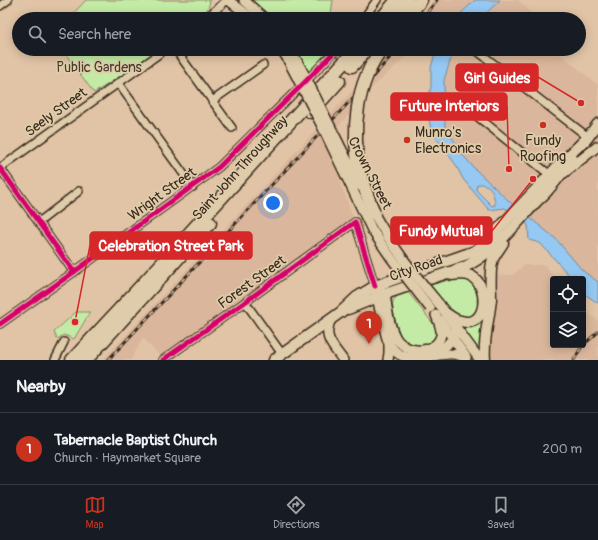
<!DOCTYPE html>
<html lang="en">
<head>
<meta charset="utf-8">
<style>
	:root { --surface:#171b24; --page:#242831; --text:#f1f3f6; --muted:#9ea1a6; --line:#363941; --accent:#c8321e }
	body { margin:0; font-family:Pangolin,sans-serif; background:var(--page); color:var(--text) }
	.controls { position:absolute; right:12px; bottom:12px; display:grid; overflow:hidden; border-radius:4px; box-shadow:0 2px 10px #0003 }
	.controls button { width:36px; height:36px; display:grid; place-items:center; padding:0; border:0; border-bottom:1px solid var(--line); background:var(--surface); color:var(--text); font:20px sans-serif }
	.you { position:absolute; left:273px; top:203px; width:14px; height:14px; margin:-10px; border:3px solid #fff; border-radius:50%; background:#1a73e8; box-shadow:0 0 0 6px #1a73e833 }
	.badge { display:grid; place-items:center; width:26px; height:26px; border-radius:50%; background:var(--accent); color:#fff; font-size:13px; font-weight:700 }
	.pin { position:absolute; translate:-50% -33px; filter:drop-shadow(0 1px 2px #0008) }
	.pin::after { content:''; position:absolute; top:21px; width:14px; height:12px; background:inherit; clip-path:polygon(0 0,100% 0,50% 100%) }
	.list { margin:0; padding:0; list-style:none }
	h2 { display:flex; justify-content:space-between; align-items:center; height:52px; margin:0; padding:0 16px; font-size:17px }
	h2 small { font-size:13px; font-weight:400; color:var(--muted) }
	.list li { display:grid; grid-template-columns:26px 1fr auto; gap:12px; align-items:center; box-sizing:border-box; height:72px; padding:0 16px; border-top:1px solid var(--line) }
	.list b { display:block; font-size:15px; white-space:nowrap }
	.list p { margin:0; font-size:13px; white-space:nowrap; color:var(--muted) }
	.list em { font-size:13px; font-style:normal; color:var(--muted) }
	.icon { flex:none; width:22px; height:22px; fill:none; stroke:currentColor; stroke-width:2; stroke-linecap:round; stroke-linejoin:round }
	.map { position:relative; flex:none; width:598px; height:360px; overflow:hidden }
	.search { position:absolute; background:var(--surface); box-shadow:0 2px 10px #0003; left:12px; right:12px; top:12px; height:44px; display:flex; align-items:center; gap:10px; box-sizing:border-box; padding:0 14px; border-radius:22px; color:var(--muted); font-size:15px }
	.sheet { height:124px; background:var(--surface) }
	nav { display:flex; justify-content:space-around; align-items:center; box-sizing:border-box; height:56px; border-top:1px solid var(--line); background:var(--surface); font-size:11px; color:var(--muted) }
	nav a { display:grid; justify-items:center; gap:2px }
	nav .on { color:var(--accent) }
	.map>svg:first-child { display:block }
	.built { fill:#dab79c }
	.green { fill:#c4eba6; stroke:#808a62 }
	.water { fill:#95c8f2; stroke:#71899d; fill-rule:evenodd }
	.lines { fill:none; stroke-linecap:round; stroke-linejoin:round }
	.street-casing { stroke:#3b2a1e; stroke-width:10 }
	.secondary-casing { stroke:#3b2a1e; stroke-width:12 }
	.primary-casing { stroke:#3b2a1e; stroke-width:13 }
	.highway-casing { stroke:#3b2a1e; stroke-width:15 }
	.street { stroke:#deccaa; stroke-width:7 }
	.secondary { stroke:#deccaa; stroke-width:9 }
	.primary { stroke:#deccaa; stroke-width:10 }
	.highway { stroke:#deccaa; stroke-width:12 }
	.rail-casing { stroke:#3b2a1e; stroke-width:3 }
	.rail { stroke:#deccaa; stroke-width:1.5; stroke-dasharray:4.5; stroke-linecap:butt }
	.secondary-bridge-casing { stroke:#3b2a1e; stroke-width:12; stroke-linecap:butt }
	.highway-bridge-casing { stroke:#3b2a1e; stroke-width:15; stroke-linecap:butt }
	.secondary-bridge { stroke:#deccaa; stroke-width:9 }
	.highway-bridge { stroke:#deccaa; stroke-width:12 }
	.cycleway-casing { stroke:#deccaa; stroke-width:8 }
	.cycleway { stroke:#d6006c; stroke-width:5 }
	.poi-dot { fill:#c8321e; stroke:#deccaa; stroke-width:1.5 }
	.labels { text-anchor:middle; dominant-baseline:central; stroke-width:3.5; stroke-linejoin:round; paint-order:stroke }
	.park-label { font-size:14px; fill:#493d2c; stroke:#deccaa }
	.street-label { font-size:14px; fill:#3b2a1e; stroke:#deccaa }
	.poi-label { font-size:14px; fill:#3b2a1e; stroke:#deccaa; text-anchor:start }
	.leader { fill:none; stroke:#d62828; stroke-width:1.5 }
	.callout-dot { fill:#d62828; stroke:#deccaa; stroke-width:1.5 }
	.callout { fill:#d62828; stroke:#d62828; stroke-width:1.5 }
	.callout-label { font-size:15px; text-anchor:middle; font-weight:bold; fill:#fff }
</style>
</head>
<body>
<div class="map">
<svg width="598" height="360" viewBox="0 0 598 360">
	<rect width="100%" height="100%" fill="#e1c4a6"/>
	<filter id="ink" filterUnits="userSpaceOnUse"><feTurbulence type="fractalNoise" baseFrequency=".025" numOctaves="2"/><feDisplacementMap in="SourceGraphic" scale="8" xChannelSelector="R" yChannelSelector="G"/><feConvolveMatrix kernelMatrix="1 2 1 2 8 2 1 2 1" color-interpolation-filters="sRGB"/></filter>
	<g filter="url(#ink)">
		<g class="built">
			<polygon points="434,0 475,0 455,19 418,19"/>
			<polygon points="500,0 518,0 538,19 480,19"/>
			<polygon points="391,49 414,49 377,83 324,142 340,177 341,185 354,219 209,322 211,327 163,360 143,338 131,360 103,360"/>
			<polygon points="455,49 554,49 598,85 598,145 588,137 518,208 510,202 474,168 462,154 457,145 444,128 444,80 453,52"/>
			<polygon points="598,146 598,282 583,271 555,238 526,214 538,200"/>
			<polygon points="524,265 545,265 555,279 553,279 553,345 583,345 583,308 598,321 598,360 485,360 491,274 513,275"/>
		</g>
		<g class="green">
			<path d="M86,0H210C209,9 205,13 198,19H68Z"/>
			<polygon points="250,0 333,0 331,13 326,19 270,19"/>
			<polygon points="62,49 159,49 122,75 94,93"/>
			<polygon points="295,49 332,49 308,73"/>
			<polygon points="454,278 468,279 475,284 479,301 478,312 471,318 460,316 444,303 428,285 442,282"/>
			<path d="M408,292L434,325C447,346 413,353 402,338C398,333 397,326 395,320C393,314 392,308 393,301L398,295Z"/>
			<polygon points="76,312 90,312 74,339 64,335 57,339 54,332"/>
			<polygon points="484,316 481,353 461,326"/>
		</g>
		<g class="water">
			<polygon points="475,0 500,0 480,19 455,19"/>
			<path d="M436,49H455L453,52L444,80L445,128L457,145L462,154L474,168L510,202L555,238L583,271L598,282V303L583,293V279H570L568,274L540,243L529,240L528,225L505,208L489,210L463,179L456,165L431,131L427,107L431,86V68ZM479,184C482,184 486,185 488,186C493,190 495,200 495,205L492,206L477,191L476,189L477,185Z"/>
		</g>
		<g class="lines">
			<defs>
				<g id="street">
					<polyline points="0,6 8,0"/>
					<polyline points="205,19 227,0"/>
					<polyline points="363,19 377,0"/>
					<polyline points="175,49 232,128"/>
					<polyline points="476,50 588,137"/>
					<polyline points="118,83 193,187"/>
					<polyline points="212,101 263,65"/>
					<polyline points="478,117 550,175"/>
					<polyline points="0,168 166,49"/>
					<polyline points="0,168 74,272"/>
					<polyline points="39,222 79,191"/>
					<polyline points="245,302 282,354"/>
					<polyline points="0,324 74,272 219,167 305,82 337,49"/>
					<polyline points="55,360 64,342"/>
					<polyline points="163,360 245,302 355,222 375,286"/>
				</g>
				<g id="secondary">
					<polyline points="228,0 253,19"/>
					<polyline points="244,0 265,19"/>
					<polyline points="281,49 286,56"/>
					<polyline points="564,173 598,146"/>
					<path d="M376,290C378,302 380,314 384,326C385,331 386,336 388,341C396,360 416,360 433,356C445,354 455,352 466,358"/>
					<path d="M381,290L385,294C387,307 389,330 398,341C403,346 410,350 417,350C427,351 439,346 441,335C442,328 438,321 436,315"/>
					<polyline points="439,304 480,360"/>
					<path d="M331,319C322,337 333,346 343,360"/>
					<polyline points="440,320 466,357"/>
					<path d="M435,353C444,348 451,343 455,333"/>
					<polyline points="388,360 389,353 389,343"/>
				</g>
				<g id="primary">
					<polyline points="584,142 598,124"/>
					<path d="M348,309L385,294L462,268C491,256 516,224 537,201C541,197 545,194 548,190C557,180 565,169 572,158"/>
					<path d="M447,314C451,317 455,320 461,321C488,329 490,286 471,276C465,273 459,274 452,275"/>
					<polyline points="274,360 341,312 357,297 375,286 467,254 475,251 487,241 557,167 588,137"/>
					<path d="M485,360C483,339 489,320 491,299C491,287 489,270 493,259C495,254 500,248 503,243"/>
				</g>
				<g id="highway">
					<polyline points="394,17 408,0"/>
					<polyline points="381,19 397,0"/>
					<polyline points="406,19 421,0"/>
					<polyline points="352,66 367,49"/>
					<polyline points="311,112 339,81"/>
					<polyline points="72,360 166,259 356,49"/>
					<polyline points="86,360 210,223"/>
				</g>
			</defs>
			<use href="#street" class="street-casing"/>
			<use href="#secondary" class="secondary-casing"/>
			<use href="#primary" class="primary-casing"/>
			<use href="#highway" class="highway-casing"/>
			<use href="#street" class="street"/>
			<use href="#secondary" class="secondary"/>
			<use href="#primary" class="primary"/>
			<use href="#highway" class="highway"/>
			<defs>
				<g id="rail">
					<polyline points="422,19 437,0"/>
					<polyline points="108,360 379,70 397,49"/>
					<polyline points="574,360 582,346 598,332"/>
				</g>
			</defs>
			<use href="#rail" class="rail-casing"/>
			<use href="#rail" class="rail"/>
			<defs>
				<g id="secondary-bridge">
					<polyline points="291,50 305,76 360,186"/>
					<polyline points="286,56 321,124 372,230 392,259 430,308"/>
					<path d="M371,208C389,243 414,274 439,304"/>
				</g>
				<path id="highway-bridge" d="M374,213C369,200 363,186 360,172C351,131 356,83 382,49"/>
			</defs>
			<use href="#secondary-bridge" class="secondary-bridge-casing"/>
			<use href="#highway-bridge" class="highway-bridge-casing"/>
			<use href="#secondary-bridge" class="secondary-bridge"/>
			<use href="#highway-bridge" class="highway-bridge"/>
			<defs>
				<g id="cycleway">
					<polyline points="0,168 74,272"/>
					<polyline points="0,324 74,272 219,167 305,82 337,49"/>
					<polyline points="163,360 245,302 355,222 375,286"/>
				</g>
			</defs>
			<use href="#cycleway" class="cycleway-casing"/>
			<use href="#cycleway" class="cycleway"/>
		</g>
	</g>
	<g class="poi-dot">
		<circle cx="543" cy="125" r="4"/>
		<circle cx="407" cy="140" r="4"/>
	</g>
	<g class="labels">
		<g class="park-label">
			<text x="99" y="67">Public Gardens</text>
		</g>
		<g class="street-label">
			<text transform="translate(56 112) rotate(-36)">Seely Street</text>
			<text transform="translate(240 168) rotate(-48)">Saint John Throughway</text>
			<text transform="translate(370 173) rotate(63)">Crown Street</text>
			<text transform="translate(162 194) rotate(-36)">Wright Street</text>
			<text transform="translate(416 268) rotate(-19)">City Road</text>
			<text transform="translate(252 282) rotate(-36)">Forest Street</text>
		</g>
		<g class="poi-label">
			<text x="415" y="132">Munro's<tspan x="415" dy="16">Electronics</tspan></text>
			<text x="543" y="140" text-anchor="middle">Fundy<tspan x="543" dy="16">Roofing</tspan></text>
		</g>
	</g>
	<path class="leader" d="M581 103L538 77M509 169L507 106M533 179L492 231M75 322L90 245"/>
	<g class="callout-dot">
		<circle cx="581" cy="103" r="4"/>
		<circle cx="509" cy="169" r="4"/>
		<circle cx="533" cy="179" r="4"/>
		<circle cx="75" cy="322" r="4"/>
	</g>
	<g class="callout">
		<rect x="456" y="64" width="82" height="27" rx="4"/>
		<rect x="391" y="93" width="116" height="27" rx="4"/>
		<rect x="391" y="217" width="101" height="27" rx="4"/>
		<rect x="90" y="232" width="162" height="27" rx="4"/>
	</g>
	<g class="callout-label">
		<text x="497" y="83">Girl Guides</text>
		<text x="449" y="111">Future Interiors</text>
		<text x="441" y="236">Fundy Mutual</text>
		<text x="171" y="251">Celebration Street Park</text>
	</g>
</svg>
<div class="controls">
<button><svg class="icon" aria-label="locate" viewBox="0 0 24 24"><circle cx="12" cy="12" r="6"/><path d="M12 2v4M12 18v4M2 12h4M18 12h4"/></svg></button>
<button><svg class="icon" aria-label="layers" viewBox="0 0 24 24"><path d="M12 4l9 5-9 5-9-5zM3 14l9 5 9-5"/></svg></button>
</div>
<div class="you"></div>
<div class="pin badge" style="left:369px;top:344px">1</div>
<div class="search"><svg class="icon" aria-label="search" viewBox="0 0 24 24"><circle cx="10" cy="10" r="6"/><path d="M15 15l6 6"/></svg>Search here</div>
</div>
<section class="sheet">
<h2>Nearby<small></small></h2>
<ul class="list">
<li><span class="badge">1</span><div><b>Tabernacle Baptist Church</b><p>Church · Haymarket Square</p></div><em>200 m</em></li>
</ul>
</section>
<nav>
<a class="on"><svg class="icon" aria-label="map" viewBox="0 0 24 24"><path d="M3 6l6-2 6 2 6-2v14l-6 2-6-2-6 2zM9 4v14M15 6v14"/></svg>Map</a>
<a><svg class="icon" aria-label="directions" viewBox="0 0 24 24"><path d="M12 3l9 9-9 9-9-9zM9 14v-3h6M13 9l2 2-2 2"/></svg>Directions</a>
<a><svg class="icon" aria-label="saved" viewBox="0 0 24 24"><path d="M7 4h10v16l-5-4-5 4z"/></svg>Saved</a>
</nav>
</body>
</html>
